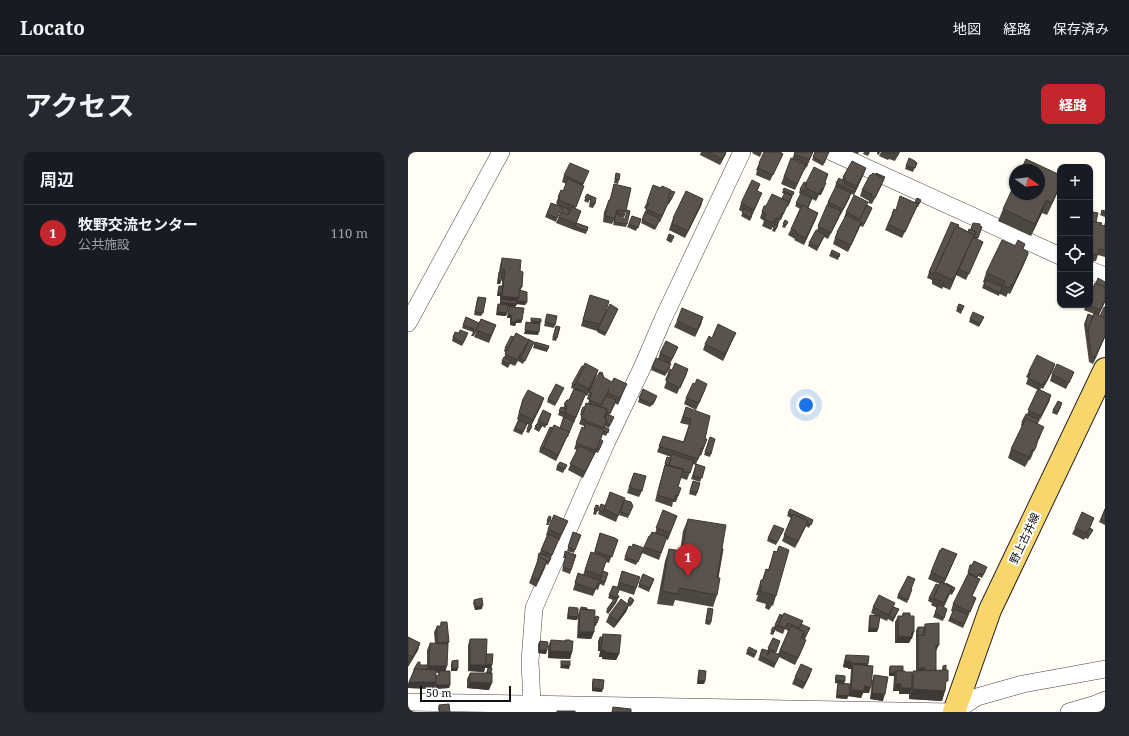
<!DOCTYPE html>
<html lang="ja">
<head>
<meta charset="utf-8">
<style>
	:root { --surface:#171b24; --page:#242831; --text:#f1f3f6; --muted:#9ea1a6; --line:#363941; --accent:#c4262e }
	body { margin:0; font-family:"Noto Serif","Noto Sans JP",serif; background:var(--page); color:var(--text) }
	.controls { position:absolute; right:12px; top:12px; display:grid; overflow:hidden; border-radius:8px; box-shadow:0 1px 3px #0004 }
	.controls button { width:36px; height:36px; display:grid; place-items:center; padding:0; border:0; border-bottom:1px solid var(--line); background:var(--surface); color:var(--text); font:20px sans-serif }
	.compass { position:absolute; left:601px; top:12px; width:36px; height:36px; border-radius:50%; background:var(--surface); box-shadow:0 1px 3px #0004; rotate:104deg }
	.scale { position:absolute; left:12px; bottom:10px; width:91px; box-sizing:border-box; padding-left:4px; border:2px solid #111; border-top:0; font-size:11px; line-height:14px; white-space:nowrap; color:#111; -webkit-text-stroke:3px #fff; paint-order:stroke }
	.you { position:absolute; left:398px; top:253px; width:14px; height:14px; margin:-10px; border:3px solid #fff; border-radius:50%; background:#1a73e8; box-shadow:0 0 0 6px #1a73e833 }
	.badge { display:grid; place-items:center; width:26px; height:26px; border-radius:50%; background:var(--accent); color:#fff; font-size:13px; font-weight:700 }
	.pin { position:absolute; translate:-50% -33px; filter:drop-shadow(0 1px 2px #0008) }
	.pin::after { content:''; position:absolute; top:21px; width:14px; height:12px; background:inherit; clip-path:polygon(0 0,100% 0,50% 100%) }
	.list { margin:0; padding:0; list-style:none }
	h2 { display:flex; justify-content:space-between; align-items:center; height:52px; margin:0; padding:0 16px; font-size:17px }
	h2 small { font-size:13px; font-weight:400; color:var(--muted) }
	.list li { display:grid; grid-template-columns:26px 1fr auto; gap:12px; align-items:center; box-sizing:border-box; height:56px; padding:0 16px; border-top:1px solid var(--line) }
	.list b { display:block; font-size:15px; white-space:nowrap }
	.list p { margin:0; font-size:13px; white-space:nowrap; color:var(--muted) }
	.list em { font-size:13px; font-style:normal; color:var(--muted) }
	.icon { flex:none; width:22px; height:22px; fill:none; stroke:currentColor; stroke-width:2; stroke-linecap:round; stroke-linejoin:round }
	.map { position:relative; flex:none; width:697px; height:560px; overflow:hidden; border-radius:8px }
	header { display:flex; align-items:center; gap:24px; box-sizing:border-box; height:56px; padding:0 20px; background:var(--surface); border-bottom:1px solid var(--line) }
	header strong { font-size:19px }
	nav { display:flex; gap:22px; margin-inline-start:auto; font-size:14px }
	.intro { display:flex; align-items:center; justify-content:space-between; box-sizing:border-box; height:96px; padding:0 24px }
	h1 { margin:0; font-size:28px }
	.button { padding:10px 18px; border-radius:8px; background:var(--accent); color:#fff; font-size:14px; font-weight:700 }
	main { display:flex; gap:24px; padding:0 24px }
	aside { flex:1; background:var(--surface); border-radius:8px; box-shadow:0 1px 3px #0004 }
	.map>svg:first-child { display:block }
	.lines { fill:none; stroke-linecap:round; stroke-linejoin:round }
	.minor-casing { stroke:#444; stroke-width:18 }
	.major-casing { stroke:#222; stroke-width:24 }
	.minor { stroke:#fff; stroke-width:17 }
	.major { stroke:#f9d66b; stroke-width:22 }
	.wall { fill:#4d4742; fill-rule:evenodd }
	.shaded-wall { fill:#3f3936 }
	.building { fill:#5a524d; stroke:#3f3936 }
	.labels { text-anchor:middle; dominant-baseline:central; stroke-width:4; stroke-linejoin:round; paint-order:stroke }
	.street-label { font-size:11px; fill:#111; stroke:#fff }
</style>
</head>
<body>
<header>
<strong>Locato</strong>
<nav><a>地図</a><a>経路</a><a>保存済み</a></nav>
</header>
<div class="intro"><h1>アクセス</h1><a class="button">経路</a></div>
<main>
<aside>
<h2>周辺<small></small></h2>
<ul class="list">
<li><span class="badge">1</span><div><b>牧野交流センター</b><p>公共施設</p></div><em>110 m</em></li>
</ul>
</aside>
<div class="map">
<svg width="697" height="560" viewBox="0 0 697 560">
	<rect width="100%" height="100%" fill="#fffdf5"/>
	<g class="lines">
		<defs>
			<g id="minor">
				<polyline points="424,0 652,104"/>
				<polyline points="682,118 697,124"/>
				<polyline points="0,171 93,0"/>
				<polyline points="0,550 544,560"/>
				<polyline points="126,560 124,552 122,509 126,456 199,289 234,216 255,167 334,0"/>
				<polyline points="546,560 569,545 615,532 697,517"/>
				<polyline points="661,560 685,553 697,548"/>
			</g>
			<polyline id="major" points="546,560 582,458 697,217"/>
		</defs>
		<use href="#minor" class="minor-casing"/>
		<use href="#major" class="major-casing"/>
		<use href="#minor" class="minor"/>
		<use href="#major" class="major"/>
	</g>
	<g class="wall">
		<polygon points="293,0 318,0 312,13 292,3"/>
		<polygon points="345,0 354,0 352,5 344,1"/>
		<polygon points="356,0 374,0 373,1 375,2 362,29 348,23 349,18 348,18"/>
		<polygon points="387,0 405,0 399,15 398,15 397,18 396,18 387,38 373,32 383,6 384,7"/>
		<polygon points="407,0 421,0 415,14 404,8"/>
		<polygon points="445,0 451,0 450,2"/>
		<polygon points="456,0 462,0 460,4 455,2"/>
		<polygon points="469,0 472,0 471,3 469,2"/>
		<polygon points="473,0 492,0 487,9 481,7 480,8 471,4"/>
		<polygon points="509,11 505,20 497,17 498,14"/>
		<polygon points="458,16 446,43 443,42 441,47 432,64 432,63 420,87 416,85 409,99 400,94 401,91 409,78 420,50 428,35 427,35 428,31 434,28 435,25"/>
		<polygon points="208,21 211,28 210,32 206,31"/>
		<polygon points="468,22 477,25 464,52 460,51 461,49 452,44 454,38 463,23"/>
		<polygon points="156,23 178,26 175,33 174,40 167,57 169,71 180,75 178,82 166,78 148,71 154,57 153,56 148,70 137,65 143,51 149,53 149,52 148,51 153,38 155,39 158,32 154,30"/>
		<polygon points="417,30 416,37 413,43 411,43 408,49 404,47 400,56 410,61 396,93 386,88 387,87 380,83 383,77 392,57 387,54 393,42 391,41 392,37 398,31"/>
		<polygon points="206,32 218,59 216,66 213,65 219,72 218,75 205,73 206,68 204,72 195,70 196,60 201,48 202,48"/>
		<polygon points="652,35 639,63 634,61 623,84 590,69 595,57"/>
		<polygon points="375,38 386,40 380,55 379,54 373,68 372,68 367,80 364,79 366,73 363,78 354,74 356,69 352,66 356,54 358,54 374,46 376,42 374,41"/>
		<polygon points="350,39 351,48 344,64 342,69 333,64 335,60 331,58 333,51"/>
		<polygon points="179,42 183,44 180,51 176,49"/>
		<polygon points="266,43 261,52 260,52 252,70 251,70 247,78 233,71 238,57 236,56 239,50"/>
		<polygon points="183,44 187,52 185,56 181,55"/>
		<polygon points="509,46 513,48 510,55 509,55 494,86 477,78 486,57 487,58 507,51"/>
		<polygon points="295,47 293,54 277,86 261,78 265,66"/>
		<polygon points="459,53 464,56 463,59 455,75 452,74 440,100 425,92 429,80 437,66 436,66 438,60"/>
		<polygon points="694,58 697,59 697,65 692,63"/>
		<polygon points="685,60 688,70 693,73 696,74 697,70 697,105 690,103 688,109 686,109 683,114 682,114 682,69"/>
		<polygon points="224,64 233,67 228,79 219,75"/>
		<polygon points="377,68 380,70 377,76 374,75"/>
		<polygon points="572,74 574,75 569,87 575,90 558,128 548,123 542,138 535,135 534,137 524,132 524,128 519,126 521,120 550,75 560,80 563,77"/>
		<polygon points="261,82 265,88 263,91 258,88"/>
		<polygon points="617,92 615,97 620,102 616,112 602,142 600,141 598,145 592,142 592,141 591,144 574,136 576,131 575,130 578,121 607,94"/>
		<polygon points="424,98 432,102 430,108 421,104"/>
		<polygon points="94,106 112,119 114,135 112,139 119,150 117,153 109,152 107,155 99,155 99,161 98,164 88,163 89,155 90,152 92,152 92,144 89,144 90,137 91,134 94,134 94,124 93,129 92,132 89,132 90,124 91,120 92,113"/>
		<polygon points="697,130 697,150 691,163 697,185 685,212 681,210 676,172 680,162 685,164 686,162 676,158 678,153 682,153"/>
		<polygon points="182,143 196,164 210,157 197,184 189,180 189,179 173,174"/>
		<polygon points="70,145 75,161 73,164 66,163 69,148"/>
		<polygon points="551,152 556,154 553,162 548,159"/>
		<polygon points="101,155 114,168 113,171 108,171 107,174 102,173 102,166 99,166 100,159"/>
		<polygon points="139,162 147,173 146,176 136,174"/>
		<polygon points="58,165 71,171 66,184 63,184 65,180 54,176"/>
		<polygon points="295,165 293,172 287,185 266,175 269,169"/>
		<polygon points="576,165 571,175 561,170 562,167"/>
		<polygon points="73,167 88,173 81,191 66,185"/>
		<polygon points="152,175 148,189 144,188 147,178"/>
		<polygon points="51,181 59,184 54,194 44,189 45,185"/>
		<polygon points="106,185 120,188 126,190 115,212 110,209 107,214 102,212 100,216 93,212 98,201 96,199 97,196"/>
		<polygon points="304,186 325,187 315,209 295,198 297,192"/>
		<polygon points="127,190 141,194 139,200 125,196"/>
		<polygon points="270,195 262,212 262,216 257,224 243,218 244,215 250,207 252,201"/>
		<polygon points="647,212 645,218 635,237 633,236 632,238 643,243 641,250 629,272 632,285 628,292 624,304 622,308 621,308 617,315 600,306 603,297 614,274 613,273 614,270 619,262 630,238 618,232 620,226 618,225 621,219"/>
		<polygon points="176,215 190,218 188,225 179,244 177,243 166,271 165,271 160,285 159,285 148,309 131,300 132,297 145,276 152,276 155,265 150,263 153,255 155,256 159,248 161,248 166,237 163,236 164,232"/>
		<polygon points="280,217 269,242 256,236 259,228 257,228 260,221 264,218"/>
		<polygon points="666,220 658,237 642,229 644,222"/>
		<polygon points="194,223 195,225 216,238 210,253 207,251 201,263 206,265 201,276 197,274 195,278 201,277 198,284 194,282 193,287 195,289 190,301 188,300 186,303 175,326 160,318 169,298 166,297 174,275 176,276 176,274 171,272 174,264 172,263 175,255 177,255 180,252 181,248 179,247 181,240"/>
		<polygon points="235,237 248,247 245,253 244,253 242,255 230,250"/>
		<polygon points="297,238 288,258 276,252 278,246"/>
		<polygon points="154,239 147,254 139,250 140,247"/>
		<polygon points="115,247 134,252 123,274 124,274 121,281 118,280 121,273 119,272 114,283 105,279 110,268 109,267"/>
		<polygon points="278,255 297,287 299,287 293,304 292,303 288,312 297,315 292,330 283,327 288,313 285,312 279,328 273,326 270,335 273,336 268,350 265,350 264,355 247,349 259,305 263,306 263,305 249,300 255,284 275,290 281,273 272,271"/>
		<polygon points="653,255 649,263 644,261 645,258"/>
		<polygon points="142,266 137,276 134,274 131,280 126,277 130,269"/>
		<polygon points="302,285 303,302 302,305 296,303"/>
		<polygon points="159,313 155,321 148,318 149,314"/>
		<polygon points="226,321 234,339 231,345 219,341"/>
		<polygon points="285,329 292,331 288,344 281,342"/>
		<polygon points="217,346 208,370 190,362 193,352 197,353"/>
		<polygon points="216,348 221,363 220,366 211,363"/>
		<polygon points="188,353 191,354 188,363 185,362"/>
		<polygon points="382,357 405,368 401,376 398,374 387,396 374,389 383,366 379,364"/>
		<polygon points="697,357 697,373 691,370"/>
		<polygon points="255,358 269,364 260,388 258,387 251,408 234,401 241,384 242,384 247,381"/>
		<polygon points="141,364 143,365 141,373 138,373"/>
		<polygon points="280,367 314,397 310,426 309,443 305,455 267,448 265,454 249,452 257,409 261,397 272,399 275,379"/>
		<polygon points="160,369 151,389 150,389 140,413 138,412 128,435 121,431 130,408 129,408 130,405 139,384 138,383 140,377"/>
		<polygon points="684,372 682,376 685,378 680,387 677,386 676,388 664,382 667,376"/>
		<polygon points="376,377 368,393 359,389 360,386"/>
		<polygon points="165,380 167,398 166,401 159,399"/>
		<polygon points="192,381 210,388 201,411 198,410 195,419 200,421 196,434 192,432 190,438 188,437 185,444 165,438 170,421 175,423 183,400 186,401"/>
		<polygon points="221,394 224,395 236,396 228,413 216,408"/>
		<polygon points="371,394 368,444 365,454 364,453 361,458 357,456 358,452 348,449 350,443 348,443 353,428 354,428 358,417 360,418 366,399 369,400"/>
		<polygon points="532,398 546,409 536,431 547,436 544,443 542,442 536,455 539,457 535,469 525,465 529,456 523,453 524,451 520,449 521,446 532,432 520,427"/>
		<polygon points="157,399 168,403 162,422 154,419 157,406 155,406"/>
		<polygon points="562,413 578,418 574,426 570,424 569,426 572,427 564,444 568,446 555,476 540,469 545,460 543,459 545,452 560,422"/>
		<polygon points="214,419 232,425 226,443 211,438 209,443 211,444 209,449 200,462 198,460 199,457 205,448 200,446 205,434 209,435"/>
		<polygon points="235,422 246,427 241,440 230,435"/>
		<polygon points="504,437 499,451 489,446 490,443"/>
		<polygon points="66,448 74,457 67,458 65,451"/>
		<polygon points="226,448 225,451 222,455 221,453 218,460 206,476 198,470 201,463 219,452 220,449"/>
		<polygon points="161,455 170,463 173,455 179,457 186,469 191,465 188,474 186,474 186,480 183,487 169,486 170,465 169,468 159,467 160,458"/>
		<polygon points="465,455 485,455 491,457 485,470 480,467 479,469 472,466 469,480 460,480 461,466 462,463 467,463 463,461"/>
		<polygon points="300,456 303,470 302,473 297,472"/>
		<polygon points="495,461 504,487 503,487 501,491 487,491 487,470 490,464 494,464"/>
		<polygon points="372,462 395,469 393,473 402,476 397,487 396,494 387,513 371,505 366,516 350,508 354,497 359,499 365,486 372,489 367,501 370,502 380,479 377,477 375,482 368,479 368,477 365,483 362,482 365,475 366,475"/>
		<path d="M33,470L40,493L37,519L42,533L41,536L26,537V534L25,537L0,536V532L6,517L12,513H19V498L22,491L27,492L26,480L29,474H32ZM28,520L30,521V523L28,524Z"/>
		<polygon points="517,472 528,499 528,518 534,518 535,514 538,535 534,549 501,547 501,542 491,542 491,539 485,539 486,524 481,524 481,517 482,514 495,519 497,520 504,523 505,519 508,519 508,478 510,475 516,475"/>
		<polygon points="195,482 211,502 208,508 194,507 194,505 191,505 192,499 190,499 190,489 192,485 194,485"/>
		<polygon points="0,485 12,491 10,498 0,515"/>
		<polygon points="62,487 78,502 84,513 83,516 77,516 76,520 60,519 60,493"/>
		<polygon points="143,488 164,500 162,507 140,506 140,494"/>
		<polygon points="132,489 139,498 138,502 130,501 130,492"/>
		<polygon points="339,499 348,502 346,506 338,502"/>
		<polygon points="438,503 460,512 459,514 461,541 455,541 453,546 440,544 439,547 428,546 429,534 430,531 427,531 427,526 428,523 436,532 442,532 443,517 440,517 440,516 435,515 436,509"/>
		<polygon points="44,509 50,516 49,519 43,519 43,512"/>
		<polygon points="80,516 81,538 59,536 59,527 62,521 78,521"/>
		<polygon points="291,518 297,529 296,532 289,532 290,522"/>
		<polygon points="402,523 395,537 384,532 387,525"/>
		<polygon points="466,523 475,549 462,547 464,529"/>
		<polygon points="185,527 194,540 184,539 184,531"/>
		<polygon points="31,553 42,560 31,560 30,557"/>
	</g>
	<g class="shaded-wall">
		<polygon points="318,0 318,2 312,13 314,7"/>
		<polygon points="458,16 456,22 447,41 449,34"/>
		<polygon points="477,25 474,33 464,52 467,46"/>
		<polygon points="652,33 651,37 639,63 644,51"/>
		<polygon points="443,41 441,47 432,64 435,57"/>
		<polygon points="295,47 293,54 277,86 280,79"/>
		<polygon points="638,48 634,61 623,84 627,72"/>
		<polygon points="433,59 431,66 420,87 423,81"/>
		<polygon points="410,61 408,67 396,93 398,86"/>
		<polygon points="453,70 451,77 440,100 443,93"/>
		<polygon points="568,80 565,86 551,117 542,138 545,128"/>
		<polygon points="620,102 616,112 602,142 605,133"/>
		<polygon points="90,129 93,129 92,132 89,132"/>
		<polygon points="90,141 94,141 93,144 89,144"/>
		<polygon points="94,144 111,146 108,152 93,147"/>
		<polygon points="697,148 697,150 690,164 692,158"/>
		<polygon points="109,149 119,150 117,153 108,152"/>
		<polygon points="93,150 109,152 107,155 92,154"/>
		<polygon points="90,160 99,161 98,164 88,163"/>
		<polygon points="100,162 103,163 102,166 99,166"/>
		<polygon points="295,165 293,172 287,185 289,178"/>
		<polygon points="108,168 114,168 113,171 108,171 107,174 102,173 104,170"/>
		<polygon points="123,169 133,170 131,174 122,172"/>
		<polygon points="117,178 131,180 130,183 116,182"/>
		<polygon points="328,181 325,187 315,209 317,202"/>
		<polygon points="697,184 697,185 685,212 687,205"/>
		<polygon points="647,212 645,218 635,237 638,230"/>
		<polygon points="280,217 278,224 269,242 272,236"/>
		<polygon points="190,218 188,225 179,244 181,237"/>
		<polygon points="219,232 216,238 210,253 212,246"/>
		<polygon points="299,232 297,238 288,258 291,251"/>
		<polygon points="643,243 641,250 631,270 633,264"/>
		<polygon points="136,246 134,252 123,274 125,268"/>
		<polygon points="636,275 632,285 626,297 630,287"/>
		<polygon points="196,278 188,300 186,303 175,326"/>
		<polygon points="161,280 158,287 148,309 150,303"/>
		<polygon points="400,369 397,376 387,396 390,389"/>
		<polygon points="549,402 546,409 535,434 537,427"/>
		<polygon points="139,409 137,416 128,435 130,428"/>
		<polygon points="209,448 208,451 200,462 201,458"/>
		<polygon points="75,453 74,457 67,458 68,455"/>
		<polygon points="221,453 218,460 206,476 209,469"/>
		<polygon points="160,464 170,465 169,468 159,467"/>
		<polygon points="462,476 470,477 469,480 460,480"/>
		<polygon points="171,480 186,480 183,487 169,486"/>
		<polygon points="504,480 506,480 504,487 503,487 501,491 487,491 490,484"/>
		<polygon points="41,490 38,497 28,498 31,491"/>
		<polygon points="12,491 10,498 2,512 5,505"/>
		<polygon points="528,493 531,493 528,499"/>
		<polygon points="191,495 193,495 192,499 190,499"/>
		<polygon points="131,498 139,498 138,502 130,501"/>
		<polygon points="193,498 197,499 194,505 191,505"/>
		<polygon points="142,499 164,500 162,507 140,506"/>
		<polygon points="197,500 211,502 208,508 194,507"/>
		<polygon points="437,509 443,509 440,516 435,515"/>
		<polygon points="442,511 460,512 457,519 445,512 443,517 440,517"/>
		<polygon points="78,512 84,513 83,516 77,516 76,520 60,519 62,513"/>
		<polygon points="153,513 162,513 161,517 152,516"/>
		<polygon points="21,514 39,514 37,521 19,520"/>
		<polygon points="44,516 50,516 49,519 43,519"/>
		<polygon points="510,516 517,516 514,523 508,523"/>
		<polygon points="404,517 402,523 395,537 397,531"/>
		<polygon points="482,521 487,521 486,524 481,524"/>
		<polygon points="290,528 297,529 296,532 289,532"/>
		<polygon points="428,528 437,529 436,532 427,531"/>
		<polygon points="1,530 28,530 25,537 0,536 0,532"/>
		<polygon points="62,530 84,531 81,538 59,536"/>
		<polygon points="488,532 493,532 491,539 485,539"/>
		<polygon points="28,533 42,533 41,536 26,537"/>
		<polygon points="456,534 463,535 461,541 455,541 453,546 440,544 439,547 428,546 429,543 441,544 443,538"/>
		<polygon points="185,536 195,537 194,540 184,539"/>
		<polygon points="493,536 504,536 501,542 491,542"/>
		<polygon points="505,537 537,539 534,549 501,547"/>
		<polygon points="464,541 477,542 475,549 462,547"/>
	</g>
	<g class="building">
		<polygon points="300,0 318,0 314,7"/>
		<polygon points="356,0 371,0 375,2 365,23 350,16 352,12 351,11"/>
		<polygon points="387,0 405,0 401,8 386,2"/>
		<polygon points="407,0 421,0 416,11 405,5"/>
		<polygon points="479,0 491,0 490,3 483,0 483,2"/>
		<polygon points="383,6 398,13 389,32 376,25"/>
		<polygon points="501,6 507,9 509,11 507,16 498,14"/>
		<polygon points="389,7 399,12 398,15 397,15 398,13 388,9"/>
		<polygon points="618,7 652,23 652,33 644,51 638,48 627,72 595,57 607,31 607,42 631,42 631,18 613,18"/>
		<polygon points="444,9 458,16 449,34 437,29 438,27 435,25"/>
		<polygon points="162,11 181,19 175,32 156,23"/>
		<polygon points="406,15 420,22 417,30 418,31 415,37 414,36 411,42 397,36 399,32 398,31"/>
		<polygon points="208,21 212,22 211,28 207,27"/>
		<polygon points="465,21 476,27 467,46 463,44 464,42 454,38 462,23 463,23"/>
		<polygon points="468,21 477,25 475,28 476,27 468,22"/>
		<polygon points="431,26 437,30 436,32 448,37 447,40 428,31"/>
		<polygon points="160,27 176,34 168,55 151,48 152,45 150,45 153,38 155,39"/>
		<polygon points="344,28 352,32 349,39 354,41 346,58 333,51"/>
		<polygon points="396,30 398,31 397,34 398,35 396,39 392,37"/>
		<polygon points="206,32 223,36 218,59 209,58 207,66 197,64 199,54 201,48 202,48"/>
		<polygon points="245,33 253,36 254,34 263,38 260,46 262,47 254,64 238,57 241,51 239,50"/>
		<polygon points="428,34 443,41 435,57 420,50"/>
		<polygon points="376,36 386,40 385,43 375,38"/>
		<polygon points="263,39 267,40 262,49 261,48 262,47 260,46"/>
		<polygon points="278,39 295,47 280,79 264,72 266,66 265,66"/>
		<polygon points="377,41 384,44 381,51 380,51 381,50 374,46"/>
		<polygon points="393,41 404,46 400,56 388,51"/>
		<polygon points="179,42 183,44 181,48 177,46"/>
		<polygon points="364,42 381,50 375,62 374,61 371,67 368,66 365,71 356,67 358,62 354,60 356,54 358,54"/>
		<polygon points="446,43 460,50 452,67 438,60"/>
		<polygon points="183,44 188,46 187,52 182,52"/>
		<polygon points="492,44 510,52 497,80 480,72 485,63 484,62 486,57 488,58"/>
		<polygon points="509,46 513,48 511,52 507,50"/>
		<polygon points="143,51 154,55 149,66 139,62"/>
		<polygon points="394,53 410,61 398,86 389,82 389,80 383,77"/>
		<polygon points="419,53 433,59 423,81 410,74"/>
		<polygon points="459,53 464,56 456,72 451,69"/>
		<polygon points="155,55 162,58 160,63 153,60"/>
		<polygon points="164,55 173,59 168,72 151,65 153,60 160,63"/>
		<polygon points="336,57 344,60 343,66 334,61"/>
		<polygon points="219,58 222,59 219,72 206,70 208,62 213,63 213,66 217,67"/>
		<polygon points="694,58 697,59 697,61 693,60"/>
		<polygon points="237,60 252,67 248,75 234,68"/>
		<polygon points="685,60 690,61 688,70 682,69"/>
		<polygon points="438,63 453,70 443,93 427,86 430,80 429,80"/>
		<polygon points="224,64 233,67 230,76 221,72"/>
		<polygon points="377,68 380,70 378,73 375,72"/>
		<polygon points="683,69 694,71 693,73 697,74 697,98 691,97 690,103 682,101 682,72"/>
		<polygon points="543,70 551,73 550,75 560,80 561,77 568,80 565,85 566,83 548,74 526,122 521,120"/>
		<polygon points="168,71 180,75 179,79 167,75"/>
		<polygon points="565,71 572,72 572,74 574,75 570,86 566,85 568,80 563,77"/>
		<polygon points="367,72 370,73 368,77 365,75"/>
		<polygon points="548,74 566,83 545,128 527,120"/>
		<polygon points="408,78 417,83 410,95 401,91"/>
		<polygon points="261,82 266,84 265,87 260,85"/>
		<polygon points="565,85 575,90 561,122 551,117"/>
		<polygon points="594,88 607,94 610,88 617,92 615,97 620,100 620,102 605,133 603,132 601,136 595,133 597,129 578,121"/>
		<polygon points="424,98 432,102 431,105 423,101"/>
		<polygon points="682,105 686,106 684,111 682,110"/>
		<polygon points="94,106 113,108 112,119 115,120 114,135 112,135 111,146 94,144 97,118 93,117"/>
		<polygon points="91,120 94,121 93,129 90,129"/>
		<polygon points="690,126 697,130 697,135 688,131"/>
		<polygon points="526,127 536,131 535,133 525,129"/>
		<polygon points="578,128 594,135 592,141 576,133"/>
		<polygon points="687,131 697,135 697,148 692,158 681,153 682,153 682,143"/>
		<polygon points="91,134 94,134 94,141 90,141"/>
		<polygon points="111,138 119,140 119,150 109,149 109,152 93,150 93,147 109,149 111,146"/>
		<polygon points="182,143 201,149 198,159 192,172 175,168"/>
		<polygon points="70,145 78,146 75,161 67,160"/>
		<polygon points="90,152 100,153 99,161 90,160"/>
		<polygon points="202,152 210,157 198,181 190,177"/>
		<polygon points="551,152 556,154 554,158 549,156"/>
		<polygon points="101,155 116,156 114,168 108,168 108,170 104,170 103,163 100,162"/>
		<polygon points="696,155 697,155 697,166 692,164"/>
		<polygon points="274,156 295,165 289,178 269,169"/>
		<polygon points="687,159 691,161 690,163 687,161"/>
		<polygon points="565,160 576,165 572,172 562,167"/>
		<polygon points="686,161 697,166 697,184 687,205 683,203 680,177"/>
		<polygon points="139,162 149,164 147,173 137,170"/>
		<polygon points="680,162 685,164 679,180 678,169"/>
		<polygon points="58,165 71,171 67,181 65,180 66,177 55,173"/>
		<polygon points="123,166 133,167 133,170 123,169"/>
		<polygon points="73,167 88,173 83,184 68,178"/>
		<polygon points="118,170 132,172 131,180 117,178"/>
		<polygon points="310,172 328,181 317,202 297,192 301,184 304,186"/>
		<polygon points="148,174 152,175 149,186 145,185"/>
		<polygon points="52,178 60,181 55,191 45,185 47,180 51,181"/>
		<polygon points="108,181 121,188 114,201 113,201 109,208 97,202"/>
		<polygon points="103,184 106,185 99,198 97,196"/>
		<polygon points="120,187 126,190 117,209 111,206 112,204 113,205 121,188"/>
		<polygon points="258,189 270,195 264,207 252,201"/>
		<polygon points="127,190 141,194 140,197 126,193"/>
		<polygon points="629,203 647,212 638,230 636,230 634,233 620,226 623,220 621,219"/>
		<polygon points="96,205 103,209 101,212 94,209"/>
		<polygon points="248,206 263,212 258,221 244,215"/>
		<polygon points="177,211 190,218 181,237 168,230"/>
		<polygon points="267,211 280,217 272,236 258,229 262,222 260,221 262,217 264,218"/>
		<polygon points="649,212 666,220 661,231 644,222"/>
		<polygon points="174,214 176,215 167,233 164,232"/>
		<polygon points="192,220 195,221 194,223 191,221"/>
		<polygon points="191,221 196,224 195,225 204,230 206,226 219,232 212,246 200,241 201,237 193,253 181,248 184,241 181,240"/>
		<polygon points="289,227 299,232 291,251 278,246 285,231 287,232"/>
		<polygon points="148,232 156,236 148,251 140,247"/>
		<polygon points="168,236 172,238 172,239 168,237"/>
		<polygon points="166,237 178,241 168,265 157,261 159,254 156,252 159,248 161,248"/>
		<polygon points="235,237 249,244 246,250 245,249 243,252 231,246"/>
		<polygon points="630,237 643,243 633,264 620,258"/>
		<polygon points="120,238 136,246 125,268 111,261 115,247"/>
		<polygon points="198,244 208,248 202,261 198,259 199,257 192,255"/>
		<polygon points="650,249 654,251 650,260 645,258"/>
		<polygon points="178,251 199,257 196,266 199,267 196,276 178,269 179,268 173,266"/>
		<polygon points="153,255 158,257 157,261 151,259"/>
		<polygon points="175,255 177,256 175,261 173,260"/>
		<polygon points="278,255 302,264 297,287 299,287 295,297 293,296 293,297 290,307 251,294 255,284 276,290 283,267 275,265"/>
		<polygon points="135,258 143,262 139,273 130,269"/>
		<polygon points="199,262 206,265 202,273 198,270 199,267 197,266"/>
		<polygon points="618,262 631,268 629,272 618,266 616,271 614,270"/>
		<polygon points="156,265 166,269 161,281 160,281 161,280 152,276"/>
		<polygon points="618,266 636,275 630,287 628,295 626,299 624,298 621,305 603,297"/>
		<polygon points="111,268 119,272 115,280 107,276"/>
		<polygon points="178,271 196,278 190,294 187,298 168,291 174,275 176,276"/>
		<polygon points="129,272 134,274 132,277 127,274"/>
		<polygon points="121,273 124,274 122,278 119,277"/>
		<polygon points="146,273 161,280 150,303 135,295"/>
		<polygon points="142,275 145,276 134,298 132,297"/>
		<polygon points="197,275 201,277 200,281 196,279"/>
		<polygon points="302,285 307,287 303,302 297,300"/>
		<polygon points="192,287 195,289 191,298 189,297"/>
		<polygon points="171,294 187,301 177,320 162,312"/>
		<polygon points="264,302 286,309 282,321 275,319 276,317 261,313"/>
		<polygon points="259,305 263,306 261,313 257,312"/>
		<polygon points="152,310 159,313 157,317 149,314"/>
		<polygon points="288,312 297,315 294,326 285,324"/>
		<polygon points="257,313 275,318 270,335 273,336 270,344 268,343 266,348 249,343"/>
		<polygon points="226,321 238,324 234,339 221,335"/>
		<polygon points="285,329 292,331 289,341 282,339"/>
		<polygon points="202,340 217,346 210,364 196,357"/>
		<polygon points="216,348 223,350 225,354 221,363 213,360"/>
		<polygon points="193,352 197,354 195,360 191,359"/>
		<polygon points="188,353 191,354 190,359 186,358"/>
		<polygon points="382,357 405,368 403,373 399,371 400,369 385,362 384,363 380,361"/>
		<polygon points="697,357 697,369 693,367"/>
		<polygon points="255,358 269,364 262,381 248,376"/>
		<polygon points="674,360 686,366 679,381 667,376"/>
		<polygon points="385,362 400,369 390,389 376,383"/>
		<polygon points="146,363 160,369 153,383 140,377"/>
		<polygon points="141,364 143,365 142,370 139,369"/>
		<polygon points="280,367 318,373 309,426 312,426 309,443 271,436 270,442 254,439 261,397 274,399"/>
		<polygon points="366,373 376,377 369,390 360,386"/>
		<polygon points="682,376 685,378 681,384 678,382"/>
		<polygon points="165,380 173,383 167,398 160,395"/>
		<polygon points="244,380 259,385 253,401 236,395 241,384 242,384"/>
		<polygon points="192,381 207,386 210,388 204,405 187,399"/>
		<polygon points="140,382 151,387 144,403 133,398"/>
		<polygon points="225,392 236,396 230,410 217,405 221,394 224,395"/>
		<polygon points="371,394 381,398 368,444 352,439 354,434 352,433 353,428 355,428 358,417 361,418 366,399 369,400"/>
		<polygon points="534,396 549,402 537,427 523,420 532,398 533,398"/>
		<polygon points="314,397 315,397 310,426 309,426"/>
		<polygon points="157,399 168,403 163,418 155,415 158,403 157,403"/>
		<polygon points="183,400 199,406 193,424 177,418"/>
		<polygon points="131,401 143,406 141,410 130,405"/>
		<polygon points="131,405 139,409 130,428 124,425"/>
		<polygon points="566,409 579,415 575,423 571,421 569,425 560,421 562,413 564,413"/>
		<polygon points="195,419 200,421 197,430 192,428"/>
		<polygon points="214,419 232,425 228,436 211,430"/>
		<polygon points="170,421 193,429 192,431 190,431 187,438 167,431"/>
		<polygon points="235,422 246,427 242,436 231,432"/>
		<polygon points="560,422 572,427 564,444 568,446 562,460 545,452"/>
		<polygon points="500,424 507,427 503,437 504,437 500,448 490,443"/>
		<polygon points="533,430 544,435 536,451 525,446"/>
		<polygon points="538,431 547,436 545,440 543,439 544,435 538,432"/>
		<polygon points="528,432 531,433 525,447 521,446"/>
		<polygon points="205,434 212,436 209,443 211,444 210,446 201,443"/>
		<polygon points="471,443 487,451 481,463 465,455"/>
		<polygon points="222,445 226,448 224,451 220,449"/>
		<polygon points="74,446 75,453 68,455 66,448"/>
		<polygon points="207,446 209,448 201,458 199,457"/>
		<polygon points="213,447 221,453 209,469 201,463"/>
		<polygon points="360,450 364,452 362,455 358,453"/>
		<polygon points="530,452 539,457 536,466 527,461"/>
		<polygon points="161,455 170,456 170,465 160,464"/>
		<polygon points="173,455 179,456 179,457 173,457"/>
		<polygon points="485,455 491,457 486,466 481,464"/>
		<polygon points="300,456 305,457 303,470 298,469"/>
		<polygon points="172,457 187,458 186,480 171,480"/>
		<polygon points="546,457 560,463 556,472 542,466"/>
		<polygon points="376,461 395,469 391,476 380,471 377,476 370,473"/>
		<polygon points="495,461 502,461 502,464 506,464 506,480 504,480 503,485 490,484 490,464 495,464"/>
		<polygon points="372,462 374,464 370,474 367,473"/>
		<polygon points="462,463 472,464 470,477 462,476"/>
		<polygon points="188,464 191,465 189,471 186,470"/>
		<polygon points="33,470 39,470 41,490 31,491 29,489 29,474 33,474"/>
		<polygon points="531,471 531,493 528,493 528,518 517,519 517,516 510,516 510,483 517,483 517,472"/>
		<polygon points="393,472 402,476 397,485 395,484 396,482 395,482 396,480 391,477"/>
		<polygon points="383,474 396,480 393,486 398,488 390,506 372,498"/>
		<polygon points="365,475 368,476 366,480 363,479"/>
		<polygon points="510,475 516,475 516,483 510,483 510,484 509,484"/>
		<polygon points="195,482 213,483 211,502 197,500 197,499 193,498"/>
		<polygon points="0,485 12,491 5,505 0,503"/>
		<polygon points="192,485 194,485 193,495 191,495"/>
		<polygon points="365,486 372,489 368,500 360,496"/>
		<polygon points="62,487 79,487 78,513 62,513"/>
		<polygon points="143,488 157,489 157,488 162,488 162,489 165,489 164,500 142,499"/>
		<polygon points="132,489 140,490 139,498 131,498"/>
		<polygon points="22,491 40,492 39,514 21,514"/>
		<polygon points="341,495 349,499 347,503 339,499"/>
		<polygon points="354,497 361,499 359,503 360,503 363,499 372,503 367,512 352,504"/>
		<polygon points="78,502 85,502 84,513 78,512"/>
		<polygon points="438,503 461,504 460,512 442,511 443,509 437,509"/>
		<polygon points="0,508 2,510 0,514"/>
		<polygon points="50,508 50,516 44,516 44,509"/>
		<rect x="153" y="509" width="9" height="4"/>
		<polygon points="10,510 12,510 12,513 19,513 19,518 7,517 6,518 6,517"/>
		<polygon points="393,512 404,517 397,531 387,525"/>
		<polygon points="445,512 465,514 463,535 456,534 456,539 443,538"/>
		<polygon points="538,513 538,518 535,518 535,514"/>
		<polygon points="482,514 495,514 495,519 488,519 487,521 482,521"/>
		<polygon points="80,516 84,516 83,521 79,521"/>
		<polygon points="7,517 28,518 28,530 1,530"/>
		<polygon points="291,518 298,519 297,529 290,528"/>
		<polygon points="540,518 540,529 538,529 537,539 505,537 505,519"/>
		<polygon points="31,519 42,519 42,533 28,533 28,524 31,523"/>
		<polygon points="488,519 497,519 497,520 504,520 504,536 493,536 493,532 488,532"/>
		<polygon points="62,521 84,521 84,531 62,530"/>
		<polygon points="428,523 437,524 437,529 428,528"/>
		<polygon points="466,523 480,525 477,542 464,541"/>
		<polygon points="185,527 196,528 195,537 185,536"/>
		<polygon points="430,531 442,532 441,544 429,543"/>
		<polygon points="41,552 42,560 32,560 31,553"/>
		<polygon points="205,555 223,557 223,560 204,560"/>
		<rect x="149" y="559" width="18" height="1"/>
	</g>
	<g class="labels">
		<g class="street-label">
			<text transform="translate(616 386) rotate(-65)">野上古井線</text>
		</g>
	</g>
</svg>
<div class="controls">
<button>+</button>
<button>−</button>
<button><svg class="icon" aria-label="locate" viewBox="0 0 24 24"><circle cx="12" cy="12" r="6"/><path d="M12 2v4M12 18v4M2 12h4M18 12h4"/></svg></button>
<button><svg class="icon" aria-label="layers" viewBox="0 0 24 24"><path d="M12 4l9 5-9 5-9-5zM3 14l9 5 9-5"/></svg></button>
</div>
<svg class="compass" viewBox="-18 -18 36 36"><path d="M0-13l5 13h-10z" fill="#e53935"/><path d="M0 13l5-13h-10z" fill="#9ea1a6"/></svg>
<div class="scale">50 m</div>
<div class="you"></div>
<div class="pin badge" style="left:280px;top:425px">1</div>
</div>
</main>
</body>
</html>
